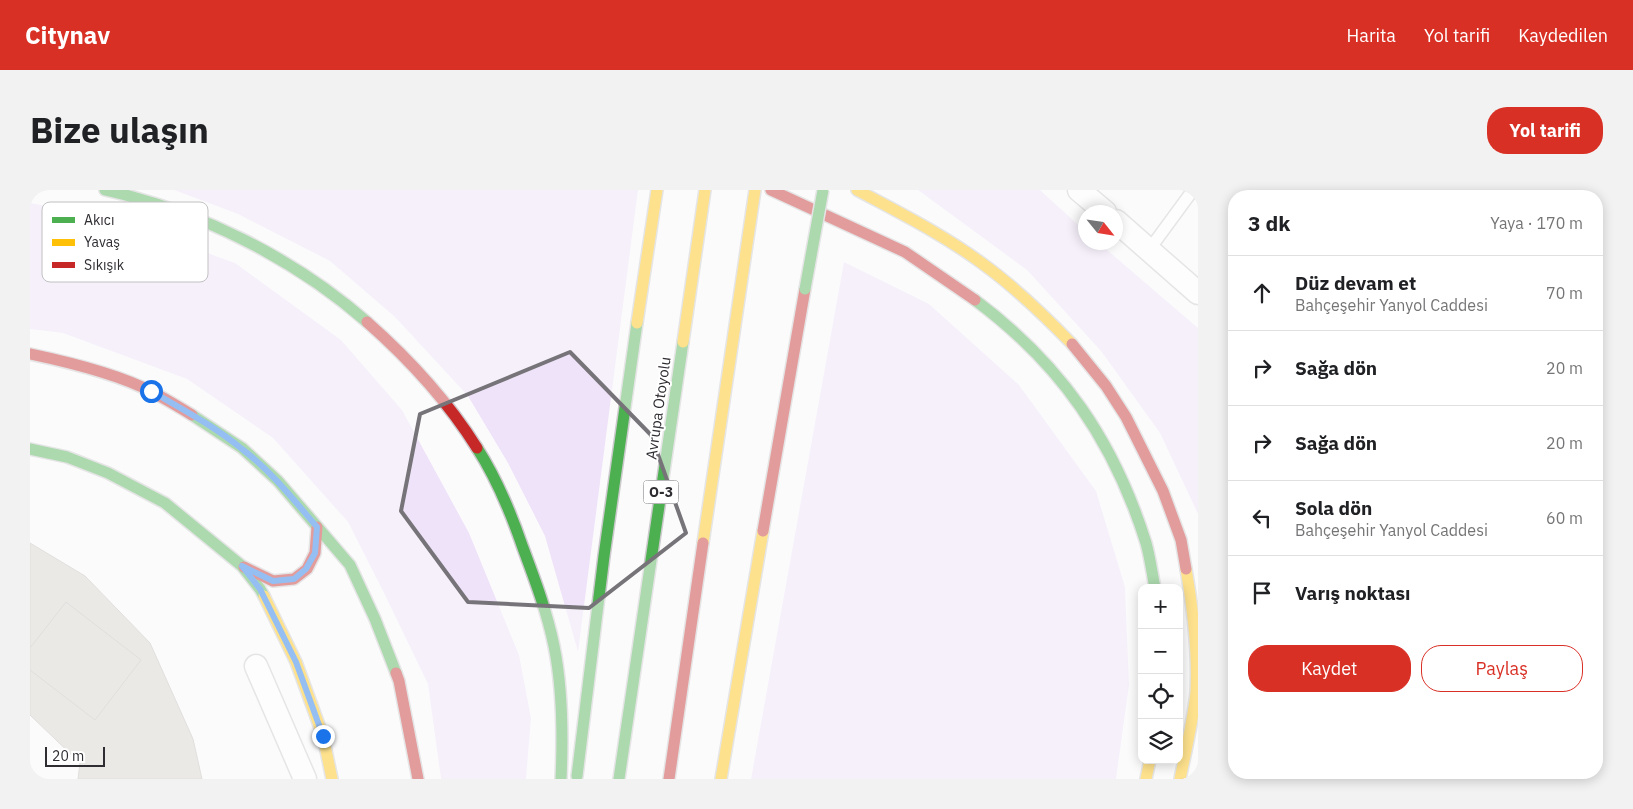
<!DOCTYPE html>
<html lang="tr">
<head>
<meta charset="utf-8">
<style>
	:root { --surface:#fff; --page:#f2f2f2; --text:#202124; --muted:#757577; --line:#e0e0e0; --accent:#d93025 }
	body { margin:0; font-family:"IBM Plex Sans",sans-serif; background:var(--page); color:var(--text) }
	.controls { position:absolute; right:15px; bottom:15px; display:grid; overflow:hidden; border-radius:10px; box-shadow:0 2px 12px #0003 }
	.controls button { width:45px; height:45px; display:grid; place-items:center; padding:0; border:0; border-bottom:1px solid var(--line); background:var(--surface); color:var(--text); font:25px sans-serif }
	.compass { position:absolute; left:1048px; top:15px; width:45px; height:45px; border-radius:50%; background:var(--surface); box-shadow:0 2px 12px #0003; rotate:120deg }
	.scale { position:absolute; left:15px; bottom:12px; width:60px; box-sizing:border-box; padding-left:5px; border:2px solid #2f2c32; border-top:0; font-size:14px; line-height:18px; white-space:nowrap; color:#2f2c32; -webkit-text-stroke:4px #fff; paint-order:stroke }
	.stop { position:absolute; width:15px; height:15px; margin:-11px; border:4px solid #1a73e8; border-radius:50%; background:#fff }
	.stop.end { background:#1a73e8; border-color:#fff; box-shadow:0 1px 5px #0008 }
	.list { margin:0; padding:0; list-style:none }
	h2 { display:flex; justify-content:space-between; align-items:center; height:65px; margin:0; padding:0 20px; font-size:21px }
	h2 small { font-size:16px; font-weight:400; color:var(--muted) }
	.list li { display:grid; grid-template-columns:32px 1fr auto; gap:15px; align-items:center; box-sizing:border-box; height:75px; padding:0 20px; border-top:1px solid var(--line) }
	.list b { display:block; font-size:19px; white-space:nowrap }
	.list p { margin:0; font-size:16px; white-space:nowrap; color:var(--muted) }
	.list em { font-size:16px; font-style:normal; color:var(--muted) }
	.actions { display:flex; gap:10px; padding:15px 20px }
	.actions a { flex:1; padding:11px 0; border:1px solid var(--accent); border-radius:20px; text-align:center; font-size:18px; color:var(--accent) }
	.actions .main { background:var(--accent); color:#fff }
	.icon { flex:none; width:28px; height:28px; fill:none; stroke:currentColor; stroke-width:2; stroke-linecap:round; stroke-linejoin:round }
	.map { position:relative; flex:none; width:1168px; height:589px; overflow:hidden; border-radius:20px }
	header { display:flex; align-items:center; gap:30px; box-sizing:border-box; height:70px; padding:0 25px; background:var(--accent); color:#fff }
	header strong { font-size:24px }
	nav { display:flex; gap:28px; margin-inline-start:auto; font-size:18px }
	.intro { display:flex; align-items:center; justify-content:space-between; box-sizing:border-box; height:120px; padding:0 30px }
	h1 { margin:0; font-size:35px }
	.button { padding:12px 22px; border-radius:20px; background:var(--accent); color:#fff; font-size:18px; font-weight:700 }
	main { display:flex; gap:30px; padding:0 30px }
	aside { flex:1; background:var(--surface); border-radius:20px; box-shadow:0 2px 12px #0003 }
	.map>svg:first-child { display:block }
	.green { fill:#efe3f9 }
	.building { fill:#d8d3c9; stroke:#bebcb9 }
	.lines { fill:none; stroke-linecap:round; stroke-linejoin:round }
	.lane-casing { stroke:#cccacd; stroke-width:14 }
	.street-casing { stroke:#cccacd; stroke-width:25 }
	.fast-casing { stroke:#cccacd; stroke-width:14 }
	.slow-casing { stroke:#cccacd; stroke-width:14 }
	.jam-casing { stroke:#cccacd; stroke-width:14 }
	.lane { stroke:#fffeff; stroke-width:11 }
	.street { stroke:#fffeff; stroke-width:22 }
	.fast { stroke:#4caf50; stroke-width:11 }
	.slow { stroke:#ffc107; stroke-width:11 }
	.jam { stroke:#c62828; stroke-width:11 }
	.fast-bridge-casing { stroke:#cccacd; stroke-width:14; stroke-linecap:butt }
	.fast-bridge { stroke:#4caf50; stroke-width:11 }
	.route { stroke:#1a73e8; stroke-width:6 }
	.marked { fill:none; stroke:#777479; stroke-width:4; stroke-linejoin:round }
	.labels { text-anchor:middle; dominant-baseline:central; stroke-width:4; stroke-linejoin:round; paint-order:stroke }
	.shield { fill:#fff; stroke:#6d6b70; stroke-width:1 }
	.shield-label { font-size:14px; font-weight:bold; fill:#2f2c32 }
	.street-label { font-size:15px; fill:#2f2c32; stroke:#fff }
	.key { fill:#fff; stroke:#c1c0c2; stroke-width:1 }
	.key-label { font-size:14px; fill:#2f2c32 }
</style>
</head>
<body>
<header>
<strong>Citynav</strong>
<nav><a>Harita</a><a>Yol tarifi</a><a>Kaydedilen</a></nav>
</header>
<div class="intro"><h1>Bize ulaşın</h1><a class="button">Yol tarifi</a></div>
<main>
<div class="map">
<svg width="1168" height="589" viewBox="0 0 1168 589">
	<rect width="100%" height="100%" fill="#fcfbfc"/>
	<g class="green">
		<polygon points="144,0 608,0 548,462 515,346 478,273 438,206 365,127 300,71 208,24"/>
		<polygon points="888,0 1010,0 1055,41 1056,52 1069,53 1168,138 1168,324 1130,243 1071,161 997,80"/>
		<polygon points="0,13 78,27 205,73 311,150 372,220 439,343 489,465 501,528 496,589 411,589 398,494 353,401 318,332 243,248 157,189 33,143 0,139"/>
		<polygon points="814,72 899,114 989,195 1066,301 1095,397 1099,495 1086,589 721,589"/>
	</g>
	<g class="building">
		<polygon points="0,353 55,386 120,453 163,549 172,589 48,589 50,573 0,525"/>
		<polygon points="36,412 111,470 65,530 0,480 0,458"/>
	</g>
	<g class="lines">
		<defs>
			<polyline id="lane" points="1119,60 1163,0"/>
			<g id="street">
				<polyline points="1049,0 1075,22"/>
				<polyline points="1086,31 1168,103"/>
				<polyline points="226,476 275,589"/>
			</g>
			<g id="fast">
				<path d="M75,0C169,21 264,68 337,132"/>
				<path d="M945,110C1031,174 1084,251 1116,353C1120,367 1122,383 1125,398"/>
				<polyline points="162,225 212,258 248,291 320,375 345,429 366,483"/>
				<path d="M447,258C467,289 481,323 493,358C505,390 517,422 524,456C533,500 533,545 531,589"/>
				<polyline points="0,259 37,267 78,283 135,313 212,376 230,399 234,406"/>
				<polyline points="547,586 574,366 607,133"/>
				<polyline points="589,589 653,152"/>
			</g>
			<g id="slow">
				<path d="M827,0C870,23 914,45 953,74C986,98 1014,125 1042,154"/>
				<polyline points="607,133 627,0"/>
				<polyline points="653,152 675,0"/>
				<polyline points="673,353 725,0"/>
				<polyline points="234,406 266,472 293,546 302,589"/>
				<polyline points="691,589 733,341"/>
				<polyline points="1116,589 1120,570"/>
				<path d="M1150,589C1156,560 1163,531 1166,502C1168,461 1163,419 1156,379"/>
			</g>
			<g id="jam">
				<polyline points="741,0 875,62 945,110"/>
				<path d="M337,132C379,169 417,210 447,258"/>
				<polyline points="1042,154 1076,196 1096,227 1133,301 1151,350 1156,379"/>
				<path d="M0,164C38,172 88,184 122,202C136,209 149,217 162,225"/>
				<polyline points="733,341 775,99"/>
				<polyline points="214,377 243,391 264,389 277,379 285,363 287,337"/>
				<polyline points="366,483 369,491 388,589"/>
				<polyline points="639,589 673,353"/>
			</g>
		</defs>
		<use href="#lane" class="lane-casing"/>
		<use href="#street" class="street-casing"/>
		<use href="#fast" class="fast-casing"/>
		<use href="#slow" class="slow-casing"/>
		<use href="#jam" class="jam-casing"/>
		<use href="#lane" class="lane"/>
		<use href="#street" class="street"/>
		<use href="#fast" class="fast"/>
		<use href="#slow" class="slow"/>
		<use href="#jam" class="jam"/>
		<defs>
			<polyline id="fast-bridge" points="775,99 793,0"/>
		</defs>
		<use href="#fast-bridge" class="fast-bridge-casing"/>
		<use href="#fast-bridge" class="fast-bridge"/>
	</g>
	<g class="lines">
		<path class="route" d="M121,201C152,219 184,236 212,259C241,281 263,309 287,337L285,363L276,379L264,389L243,391L212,376L230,399L266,472L293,546"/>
	</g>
	<path d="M0 0H1168V589H0ZM540,162L621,245L656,343L559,418L438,412L371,321L390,224Z" fill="#fcfbfc" fill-opacity=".55" fill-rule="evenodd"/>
	<path class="marked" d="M540,162L621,245L656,343L559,418L438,412L371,321L390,224Z"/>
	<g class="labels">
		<rect class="shield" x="613.5" y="290.5" width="35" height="23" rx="4"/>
		<g class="shield-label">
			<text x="631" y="302">O-3</text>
		</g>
		<g class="street-label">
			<text transform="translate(628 218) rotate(-82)">Avrupa Otoyolu</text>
		</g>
	</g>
	<rect x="12" y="12" width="166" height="80" rx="8" class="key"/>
	<rect x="22" y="27" width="23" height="6" fill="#4caf50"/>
	<rect x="22" y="49" width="23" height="7" fill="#ffc107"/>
	<rect x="22" y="72" width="23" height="6" fill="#c62828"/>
	<g class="key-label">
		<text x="54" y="35">Akıcı</text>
		<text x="54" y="57">Yavaş</text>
		<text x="54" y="80">Sıkışık</text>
	</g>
</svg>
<div class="controls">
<button>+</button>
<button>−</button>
<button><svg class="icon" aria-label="locate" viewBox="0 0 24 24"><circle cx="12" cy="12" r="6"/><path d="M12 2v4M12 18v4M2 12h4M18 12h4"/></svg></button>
<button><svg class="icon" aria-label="layers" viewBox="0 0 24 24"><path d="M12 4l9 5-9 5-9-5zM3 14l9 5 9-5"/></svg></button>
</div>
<svg class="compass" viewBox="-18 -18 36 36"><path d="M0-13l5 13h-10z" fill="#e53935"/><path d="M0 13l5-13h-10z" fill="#757577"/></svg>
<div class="scale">20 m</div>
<div class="stop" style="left:121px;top:201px"></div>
<div class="stop end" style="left:293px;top:546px"></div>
</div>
<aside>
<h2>3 dk<small>Yaya · 170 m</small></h2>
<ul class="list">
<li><svg class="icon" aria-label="ahead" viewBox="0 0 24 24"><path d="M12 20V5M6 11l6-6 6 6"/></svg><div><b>Düz devam et</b><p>Bahçeşehir Yanyol Caddesi</p></div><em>70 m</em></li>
<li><svg class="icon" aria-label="right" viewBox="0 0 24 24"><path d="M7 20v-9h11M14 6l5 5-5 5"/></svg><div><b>Sağa dön</b></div><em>20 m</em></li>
<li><svg class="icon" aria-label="right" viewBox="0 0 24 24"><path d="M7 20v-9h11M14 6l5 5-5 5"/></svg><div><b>Sağa dön</b></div><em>20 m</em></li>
<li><svg class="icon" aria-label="left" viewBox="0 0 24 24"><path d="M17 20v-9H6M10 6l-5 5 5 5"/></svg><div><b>Sola dön</b><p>Bahçeşehir Yanyol Caddesi</p></div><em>60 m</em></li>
<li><svg class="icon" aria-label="arrive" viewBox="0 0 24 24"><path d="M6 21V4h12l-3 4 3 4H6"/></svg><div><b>Varış noktası</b></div></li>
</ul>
<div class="actions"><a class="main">Kaydet</a><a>Paylaş</a></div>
</aside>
</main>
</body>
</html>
